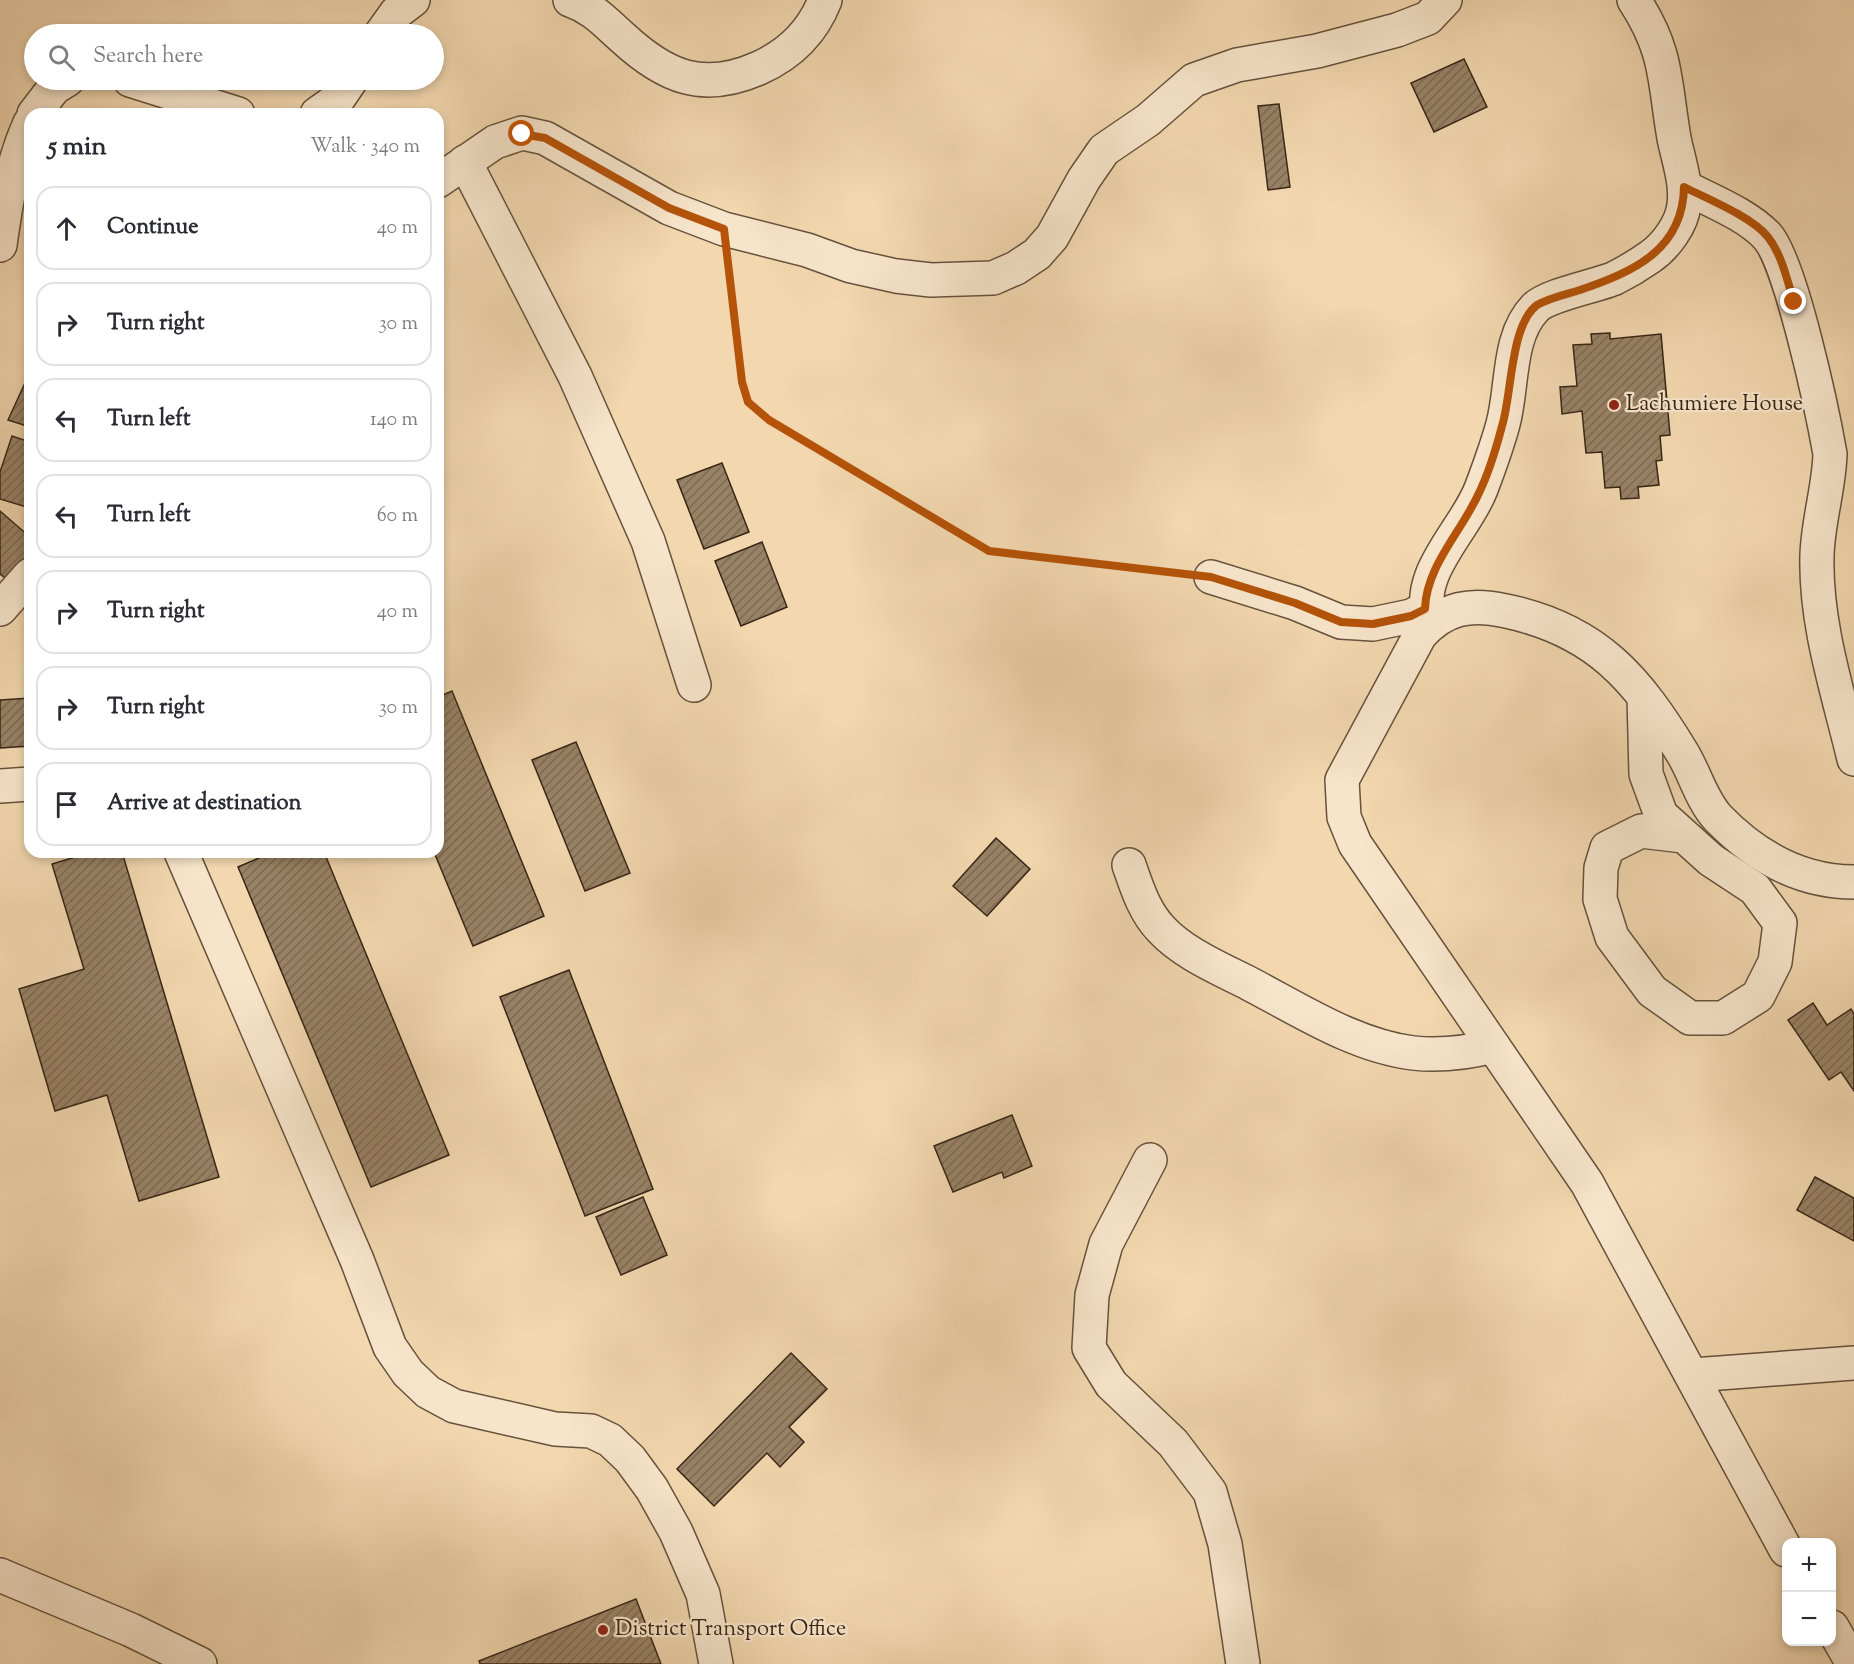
<!DOCTYPE html>
<html lang="en">
<head>
<meta charset="utf-8">
<style>
	:root { --surface:#fff; --page:#f2f2f3; --text:#2b2b33; --muted:#7c7c81; --line:#e1e1e2 }
	body { margin:0; font-family:"Sorts Mill Goudy",serif; background:var(--page); color:var(--text) }
	.controls { position:absolute; right:18px; bottom:18px; display:grid; overflow:hidden; border-radius:12px; box-shadow:0 3px 9px #0003 }
	.controls button { width:54px; height:54px; display:grid; place-items:center; padding:0; border:0; border-bottom:2px solid var(--line); background:var(--surface); color:var(--text); font:30px sans-serif }
	.stop { position:absolute; width:18px; height:18px; margin:-14px; border:4px solid #b45309; border-radius:50%; background:#fff }
	.stop.end { background:#b45309; border-color:#fff; box-shadow:0 2px 6px #0008 }
	.list { margin:0; padding:0; list-style:none }
	h2 { display:flex; justify-content:space-between; align-items:center; height:78px; margin:0; padding:0 24px; font-size:26px }
	h2 small { font-size:20px; font-weight:400; color:var(--muted) }
	.list li { display:grid; grid-template-columns:39px 1fr auto; gap:18px; align-items:center; box-sizing:border-box; height:84px; margin:0 12px 12px; padding:0 12px; border:2px solid var(--line); border-radius:18px }
	.list b { display:block; font-size:22px; white-space:nowrap }
	.list em { font-size:20px; font-style:normal; color:var(--muted) }
	.icon { flex:none; width:33px; height:33px; fill:none; stroke:currentColor; stroke-width:2; stroke-linecap:round; stroke-linejoin:round }
	.map { position:relative; flex:none; width:1854px; height:1664px; overflow:hidden }
	.search { position:absolute; background:var(--surface); box-shadow:0 3px 9px #0003; left:24px; top:24px; width:420px; height:66px; display:flex; align-items:center; gap:15px; box-sizing:border-box; padding:0 21px; border-radius:33px; color:var(--muted); font-size:22px }
	.panel { position:absolute; background:var(--surface); box-shadow:0 3px 9px #0003; left:24px; top:108px; width:420px; height:750px; border-radius:18px }
	.map>svg:first-child { display:block }
	.building { fill:url(#building-hatch); stroke:#372616; stroke-width:1.5 }
	.lines { fill:none; stroke-linecap:round; stroke-linejoin:round }
	.minor-casing { stroke:#66523c; stroke-width:36 }
	.path { stroke:#372616; stroke-width:4; stroke-dasharray:1.5 3; stroke-linecap:butt }
	.minor { stroke:#f7e5cb; stroke-width:33 }
	.route { stroke:#b45309; stroke-width:8 }
	.poi-dot { fill:#8f2418; stroke:#f7e5cb; stroke-width:2 }
	.labels { text-anchor:middle; dominant-baseline:central; stroke-width:4.5; stroke-linejoin:round; paint-order:stroke }
	.poi-label { font-size:22px; fill:#372616; stroke:#f7e5cb; text-anchor:start }
</style>
</head>
<body>
<div class="map">
<svg width="1854" height="1664" viewBox="0 0 1854 1664">
	<defs>
		<pattern id="building-hatch" width="6" height="6" patternUnits="userSpaceOnUse" patternTransform="scale(1.5)"><rect width="6" height="6" fill="#988266"/><path d="M-1 1l2-2M0 6l6-6M5 7l2-2" fill="none" stroke="#7d6a53"/></pattern>
	</defs>
	<rect width="100%" height="100%" fill="#f2d7af"/>
	<filter id="stains"><feTurbulence type="fractalNoise" baseFrequency=".00333" numOctaves="4"/><feColorMatrix values="0 0 0 0 .2 0 0 0 0 .09 0 0 0 0 .02 0 0 0 .5 -.17"/></filter>
	<radialGradient id="worn" r=".72"><stop offset=".6" stop-color="#630" stop-opacity="0"/><stop offset="1" stop-color="#630" stop-opacity=".3"/></radialGradient>
	<g class="building">
		<polygon points="1464,59 1487,107 1434,132 1411,83"/>
		<polygon points="1279,104 1290,187 1268,190 1258,106"/>
		<polygon points="1610,333 1610,339 1661,334 1670,435 1660,436 1662,460 1656,461 1659,485 1638,487 1639,498 1621,499 1620,487 1605,488 1602,452 1586,453 1582,411 1562,414 1560,387 1577,386 1573,345 1592,344 1591,334"/>
		<polygon points="30,372 30,427 8,420"/>
		<polygon points="12,436 30,442 30,508 0,499 0,472"/>
		<polygon points="722,463 749,532 704,549 677,480"/>
		<polygon points="0,511 30,537 30,554 8,580 0,574"/>
		<polygon points="762,542 787,607 741,626 715,561"/>
		<polygon points="452,691 544,916 473,946 434,852 438,852 438,697"/>
		<polygon points="30,698 30,746 0,748 0,700"/>
		<polygon points="576,742 630,873 585,891 532,760"/>
		<polygon points="996,838 1030,869 987,916 953,886"/>
		<polygon points="92,852 122,852 219,1177 139,1201 107,1095 55,1111 19,989 84,969 52,864"/>
		<polygon points="267,852 324,852 449,1155 371,1187 238,867 268,854"/>
		<polygon points="569,970 653,1189 585,1216 500,997"/>
		<polygon points="1813,1003 1827,1025 1851,1009 1854,1014 1854,1091 1841,1072 1829,1080 1788,1020"/>
		<polygon points="1012,1115 1032,1166 1004,1178 1002,1172 953,1192 934,1146"/>
		<polygon points="1815,1177 1854,1198 1854,1241 1797,1210"/>
		<polygon points="643,1197 667,1255 621,1275 596,1217"/>
		<polygon points="791,1353 827,1389 789,1427 804,1442 780,1467 767,1453 714,1506 677,1469"/>
		<polygon points="636,1599 661,1664 480,1664 479,1661"/>
	</g>
	<g class="lines">
		<defs>
			<g id="minor">
				<path d="M570,0C593,8 605,22 622,37C665,77 703,93 759,68C790,54 813,31 825,0"/>
				<polyline points="381,34 396,13 413,0"/>
				<polyline points="130,80 238,114"/>
				<polyline points="34,114 54,88 67,80"/>
				<polyline points="317,114 338,99 351,80"/>
				<polyline points="465,162 575,376 648,541 694,685"/>
				<polyline points="438,181 495,142 522,133 545,138 669,208 724,229 807,250 851,266 896,276 931,280 993,278 1016,268 1037,254 1052,237 1084,179 1104,150 1148,120 1194,80 1237,65 1317,51 1397,30 1428,18 1445,0"/>
				<path d="M1685,187C1711,201 1746,214 1767,236C1791,262 1823,414 1830,454C1829,488 1818,521 1817,555C1815,624 1838,692 1854,759"/>
				<path d="M0,245C6,202 12,163 30,123"/>
				<polyline points="1211,577 1295,603 1341,622 1373,624 1411,616 1425,609"/>
				<polyline points="0,609 30,575"/>
				<path d="M1431,623C1411,576 1465,531 1481,489C1489,468 1497,446 1503,424C1513,388 1507,337 1535,308C1547,295 1597,286 1615,278C1627,272 1640,264 1650,257C1666,246 1682,224 1684,205C1687,182 1678,159 1674,138C1664,80 1668,52 1634,0"/>
				<polyline points="1644,697 1646,774 1661,815 1711,860 1755,889 1780,923 1775,962 1758,996 1723,1018 1690,1018 1652,991 1612,937 1600,899 1601,868 1607,848 1641,831 1683,836"/>
				<polyline points="0,786 30,784"/>
				<polyline points="181,852 357,1260 390,1347 408,1373 428,1392 454,1406 555,1429 591,1431 610,1440 630,1459 652,1489 676,1532 703,1594 716,1664"/>
				<path d="M1129,865C1137,888 1144,911 1161,929C1184,954 1221,969 1250,984C1300,1010 1355,1046 1413,1053C1441,1056 1466,1053 1493,1046"/>
				<polyline points="1150,1160 1106,1244 1092,1295 1089,1348 1111,1384 1173,1443 1210,1492 1225,1544 1243,1664"/>
				<polyline points="1693,1375 1854,1363"/>
				<path d="M1786,1550L1587,1183L1355,844L1344,817L1342,780L1420,635C1445,607 1471,603 1506,611C1596,630 1637,678 1683,754C1695,774 1702,801 1718,818C1755,856 1800,882 1854,882"/>
				<polyline points="0,1575 131,1630 200,1664"/>
				<polyline points="1832,1627 1853,1664"/>
			</g>
		</defs>
		<use href="#minor" class="minor-casing"/>
		<polyline class="path" points="728,263 742,382 749,402 769,420 989,551 1177,573"/>
		<use href="#minor" class="minor"/>
	</g>
	<g class="lines">
		<path class="route" d="M522,134L545,138L669,208L724,229L742,382L748,402L769,420L989,551L1211,577L1295,603L1341,622L1373,624L1411,616L1425,609C1426,567 1461,532 1478,495C1489,473 1496,449 1502,426C1512,395 1510,325 1537,305C1549,298 1567,294 1580,290C1633,272 1683,250 1684,187C1708,199 1752,217 1768,237C1782,255 1787,280 1794,302"/>
	</g>
	<g class="poi-dot">
		<circle cx="1614" cy="405" r="6"/>
		<circle cx="603" cy="1630" r="6"/>
	</g>
	<g class="labels">
		<g class="poi-label">
			<text x="1626" y="405">Lachumiere House</text>
			<text x="615" y="1630">District Transport Office</text>
		</g>
	</g>
	<rect width="100%" height="100%" filter="url(#stains)"/>
	<rect width="100%" height="100%" fill="url(#worn)"/>
</svg>
<div class="controls">
<button>+</button>
<button>−</button>
</div>
<div class="stop" style="left:522px;top:134px"></div>
<div class="stop end" style="left:1794px;top:302px"></div>
<div class="search"><svg class="icon" aria-label="search" viewBox="0 0 24 24"><circle cx="10" cy="10" r="6"/><path d="M15 15l6 6"/></svg>Search here</div>
<section class="panel">
<h2>5 min<small>Walk · 340 m</small></h2>
<ul class="list">
<li><svg class="icon" aria-label="ahead" viewBox="0 0 24 24"><path d="M12 20V5M6 11l6-6 6 6"/></svg><div><b>Continue</b></div><em>40 m</em></li>
<li><svg class="icon" aria-label="right" viewBox="0 0 24 24"><path d="M7 20v-9h11M14 6l5 5-5 5"/></svg><div><b>Turn right</b></div><em>30 m</em></li>
<li><svg class="icon" aria-label="left" viewBox="0 0 24 24"><path d="M17 20v-9H6M10 6l-5 5 5 5"/></svg><div><b>Turn left</b></div><em>140 m</em></li>
<li><svg class="icon" aria-label="left" viewBox="0 0 24 24"><path d="M17 20v-9H6M10 6l-5 5 5 5"/></svg><div><b>Turn left</b></div><em>60 m</em></li>
<li><svg class="icon" aria-label="right" viewBox="0 0 24 24"><path d="M7 20v-9h11M14 6l5 5-5 5"/></svg><div><b>Turn right</b></div><em>40 m</em></li>
<li><svg class="icon" aria-label="right" viewBox="0 0 24 24"><path d="M7 20v-9h11M14 6l5 5-5 5"/></svg><div><b>Turn right</b></div><em>30 m</em></li>
<li><svg class="icon" aria-label="arrive" viewBox="0 0 24 24"><path d="M6 21V4h12l-3 4 3 4H6"/></svg><div><b>Arrive at destination</b></div></li>
</ul>
</section>
</div>
</body>
</html>
